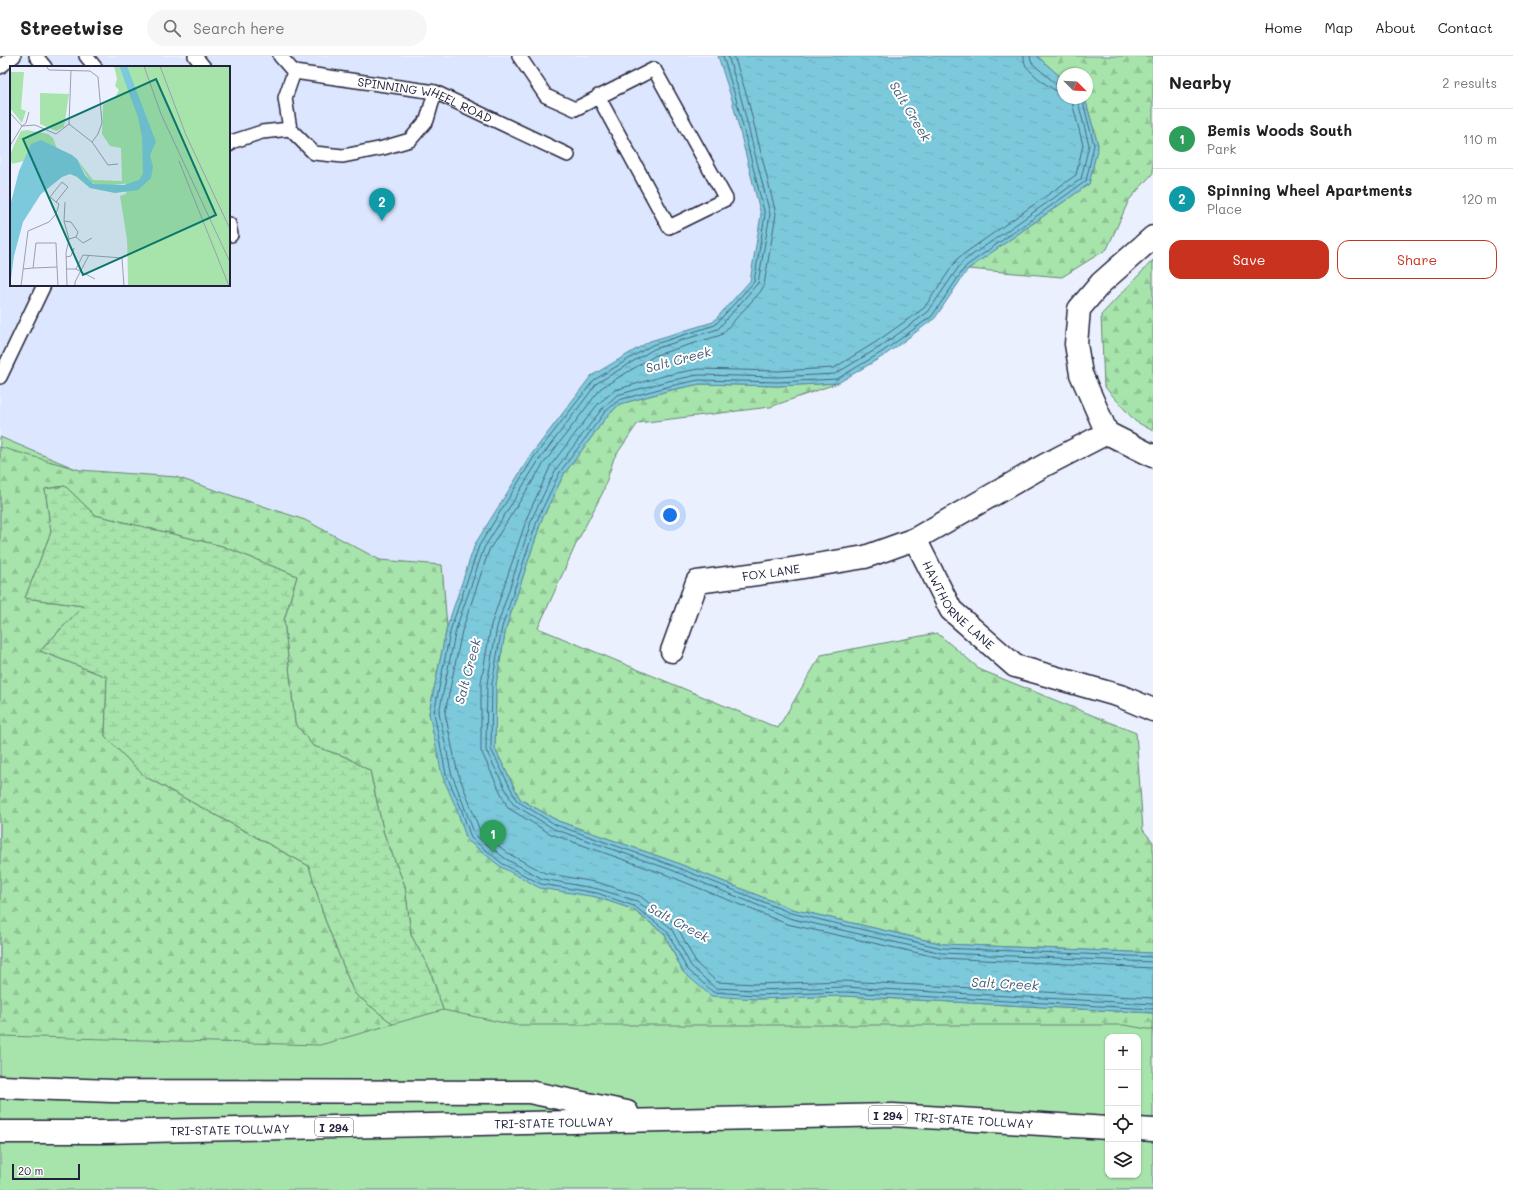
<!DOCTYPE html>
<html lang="en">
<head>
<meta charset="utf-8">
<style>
	:root { --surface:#fff; --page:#f6f6f6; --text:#202124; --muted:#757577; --line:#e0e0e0; --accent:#c8321e }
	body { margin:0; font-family:Mali,sans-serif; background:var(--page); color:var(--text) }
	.controls { position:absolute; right:12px; bottom:12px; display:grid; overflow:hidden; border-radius:8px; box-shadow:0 1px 3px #0004 }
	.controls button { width:36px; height:36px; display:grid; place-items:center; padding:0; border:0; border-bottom:1px solid var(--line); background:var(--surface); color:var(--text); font:20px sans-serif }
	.compass { position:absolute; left:1057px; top:12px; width:36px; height:36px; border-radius:50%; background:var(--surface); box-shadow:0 1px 3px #0004; rotate:114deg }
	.scale { position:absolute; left:12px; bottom:10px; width:68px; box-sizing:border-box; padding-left:4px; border:2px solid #22223b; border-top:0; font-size:11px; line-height:14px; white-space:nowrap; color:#22223b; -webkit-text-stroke:3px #fff; paint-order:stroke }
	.you { position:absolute; left:670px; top:459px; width:14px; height:14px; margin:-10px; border:3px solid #fff; border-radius:50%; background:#1a73e8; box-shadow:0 0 0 6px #1a73e833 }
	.badge { display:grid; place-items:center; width:26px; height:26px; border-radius:50%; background:var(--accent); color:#fff; font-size:13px; font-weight:700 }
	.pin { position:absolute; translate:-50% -33px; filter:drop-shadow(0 1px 2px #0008) }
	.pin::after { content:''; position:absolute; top:21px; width:14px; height:12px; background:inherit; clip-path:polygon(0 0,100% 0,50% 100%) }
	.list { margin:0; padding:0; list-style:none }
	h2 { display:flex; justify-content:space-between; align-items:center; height:52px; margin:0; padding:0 16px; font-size:17px }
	h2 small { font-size:13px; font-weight:400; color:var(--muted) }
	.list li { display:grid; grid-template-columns:26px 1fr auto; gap:12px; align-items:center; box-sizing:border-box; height:60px; padding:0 16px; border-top:1px solid var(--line) }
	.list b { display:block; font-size:15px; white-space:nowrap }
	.list p { margin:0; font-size:13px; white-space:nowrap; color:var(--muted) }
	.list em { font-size:13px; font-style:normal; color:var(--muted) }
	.actions { display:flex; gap:8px; padding:12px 16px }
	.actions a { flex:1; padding:9px 0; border:1px solid var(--accent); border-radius:12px; text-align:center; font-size:14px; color:var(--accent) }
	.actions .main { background:var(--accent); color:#fff }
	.icon { flex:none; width:22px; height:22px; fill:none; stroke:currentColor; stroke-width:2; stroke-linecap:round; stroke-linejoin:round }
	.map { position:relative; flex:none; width:1153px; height:1134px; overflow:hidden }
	header { display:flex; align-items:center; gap:24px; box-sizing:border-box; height:56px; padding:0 20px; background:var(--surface); border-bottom:1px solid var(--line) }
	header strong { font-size:19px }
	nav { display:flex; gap:22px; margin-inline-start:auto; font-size:14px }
	.search { width:280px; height:36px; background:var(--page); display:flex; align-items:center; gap:10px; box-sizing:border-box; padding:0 14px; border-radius:22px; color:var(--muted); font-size:15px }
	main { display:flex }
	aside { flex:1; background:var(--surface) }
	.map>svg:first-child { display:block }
	.built { fill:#dde6ff; fill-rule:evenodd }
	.green { fill:#a7e4ab; stroke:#648373; fill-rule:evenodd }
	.forest { fill:url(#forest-firs); stroke:#648373 }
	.wetland { fill:url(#wetland-marsh); stroke:#648373 }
	.water { fill:url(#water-ripples); stroke:#59869c }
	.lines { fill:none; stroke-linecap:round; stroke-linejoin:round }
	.shore { stroke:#46657b; stroke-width:1 }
	.service-casing { stroke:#22223b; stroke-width:16 }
	.minor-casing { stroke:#22223b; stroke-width:25 }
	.motorway-casing { stroke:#22223b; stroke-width:25 }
	.service { stroke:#fff; stroke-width:13 }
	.minor { stroke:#fff; stroke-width:22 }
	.motorway { stroke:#fff; stroke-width:22 }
	.labels { text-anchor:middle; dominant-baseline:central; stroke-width:4; stroke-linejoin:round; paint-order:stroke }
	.shield { fill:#fff; stroke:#646476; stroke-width:1 }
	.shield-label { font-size:11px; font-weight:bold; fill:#22223b }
	.street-label { font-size:12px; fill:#22223b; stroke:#fff }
	.water-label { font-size:13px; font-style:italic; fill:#425c73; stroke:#fff }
	.inset-road { fill:none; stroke:#9b9eb1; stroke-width:1 }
	.view { fill:#0f766e; fill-opacity:0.15; stroke:#0f766e; stroke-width:2 }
	.inset-edge { fill:none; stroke:#22223b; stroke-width:2 }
</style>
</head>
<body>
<header>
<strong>Streetwise</strong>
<div class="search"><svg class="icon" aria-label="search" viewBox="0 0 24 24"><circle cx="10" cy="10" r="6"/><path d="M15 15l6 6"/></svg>Search here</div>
<nav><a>Home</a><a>Map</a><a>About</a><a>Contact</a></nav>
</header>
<main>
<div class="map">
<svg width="1153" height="1134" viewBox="0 0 1153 1134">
	<defs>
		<pattern id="forest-firs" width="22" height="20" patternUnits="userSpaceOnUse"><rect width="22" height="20" fill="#a7e4ab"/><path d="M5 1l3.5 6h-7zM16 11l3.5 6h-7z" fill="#8fc394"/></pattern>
		<pattern id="wetland-marsh" width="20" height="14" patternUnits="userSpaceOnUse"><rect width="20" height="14" fill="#a7e4ab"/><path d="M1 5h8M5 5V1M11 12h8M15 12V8" fill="none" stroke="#8fc394"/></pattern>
		<pattern id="water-ripples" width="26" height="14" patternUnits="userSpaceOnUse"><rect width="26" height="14" fill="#7dc9dc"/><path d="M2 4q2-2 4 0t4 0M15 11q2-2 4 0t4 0" fill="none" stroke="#6cacbe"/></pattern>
	</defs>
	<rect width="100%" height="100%" fill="#ebf0ff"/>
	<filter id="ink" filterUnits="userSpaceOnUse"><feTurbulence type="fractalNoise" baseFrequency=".025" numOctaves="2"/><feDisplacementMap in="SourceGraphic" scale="8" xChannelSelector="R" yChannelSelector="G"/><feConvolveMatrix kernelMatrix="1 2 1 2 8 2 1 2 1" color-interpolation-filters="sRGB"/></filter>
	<g filter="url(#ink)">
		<path class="built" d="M0,0H717L732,44L761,159L750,225L713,266L650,285L591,320L531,399L475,488L448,570L0,384ZM11,11H229V229H11Z"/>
		<path class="green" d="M0,381L1153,867V1134H0ZM1108,981H1138V1119H1108Z"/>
		<g class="forest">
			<polygon points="1037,0 1153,0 1153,117 1129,144 1107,193 1062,221 968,213 1089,128 1098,89 1085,42 1087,42 1087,18 1063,18 1063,23"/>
			<polygon points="1153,204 1153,375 1135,365 1104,330 1101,259"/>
			<polygon points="838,327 770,351 638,367 614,402 603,436 577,486 538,572 778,672 821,599 937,577 981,614 1136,677 1143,774 1153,786 1153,897 943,888 792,853 672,805 558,765 520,743 495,693 496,628 506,572 542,463 564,418 608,359 620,348 671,334 700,328 778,330"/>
			<polygon points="0,391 80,414 176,421 305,464 380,504 442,509 447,571 429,657 457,754 467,784 596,841 632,853 664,877 683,916 756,943 843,940 1153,957 1153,974 1124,969 514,969 443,954 430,914 411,879 405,830 384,778 370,715 346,701 313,690 295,667 284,564 297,520 222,490 95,459 65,430 45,433 51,476 25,542 83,550 40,595 107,621 105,680 144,720 309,810 324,861 354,937 393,968 320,989 0,980"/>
		</g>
		<polygon class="wetland" points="65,430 95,459 222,490 297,520 284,564 295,667 313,690 346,701 370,715 384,778 405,830 411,879 430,914 443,954 393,968 354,937 324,861 309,810 144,720 105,680 107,621 40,595 83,550 25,542 51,476 45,433"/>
		<polygon class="water" points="718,0 1037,0 1063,23 1063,42 1085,43 1098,89 1089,128 968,213 935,262 885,299 838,327 778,330 700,328 671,334 620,348 608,359 564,418 542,463 506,572 496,628 495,693 520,743 558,765 672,805 792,853 943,888 1153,897 1153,957 843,940 756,943 711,940 683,916 664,877 632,853 596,841 540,832 501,811 467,784 457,754 442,719 429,657 447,571 475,488 531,399 591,320 650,285 713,266 750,225 761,159 732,44"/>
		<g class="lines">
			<g class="shore">
				<polyline points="723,0 736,43 765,159 754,226 715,269 652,289 594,324 534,401 479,490 451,572 434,657 446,718 461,752 471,782 503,808 541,828 597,837 634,850 667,875 687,913 713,936 756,939 844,936 1153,953"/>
				<polyline points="728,0 741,42 770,158 758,227 718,273 654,293 597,327 539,404 484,492 456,573 439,657 451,716 475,779 506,803 543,823 598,833 637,845 671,872 691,910 715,932 756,934 844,931 1153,948"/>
				<polyline points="734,0 747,40 776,158 764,229 761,235 721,279 656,299 601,332 544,407 489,494 462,575 445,657 457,714 480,775 509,798 545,817 600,827 640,840 676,868 696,907 717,926 756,928 844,925 1153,942"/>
				<path d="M1024,0C1024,4 1024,6 1026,10C1032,18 1053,36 1063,37"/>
				<polyline points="1030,0 1031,5 1033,8 1056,28 1063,31"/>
				<polyline points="1071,42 1083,89 1076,119 958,202 924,252 876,286 834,312 778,315 698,313 667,319 615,334 598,348 551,409 528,459 491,569 481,627 481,695 508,752 551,778 667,819 787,868 941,902 1153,912"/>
				<polyline points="1077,42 1089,89 1081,123 962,206 928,256 880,291 835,318 778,321 698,319 668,325 617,339 602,353 556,413 533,460 497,571 487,628 486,694 513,748 554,773 669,813 789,862 942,897 1153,906"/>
				<polyline points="1082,42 1094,89 1086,125 966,210 932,260 882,296 837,323 778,326 699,324 670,330 619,344 605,356 560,416 538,462 502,571 492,628 491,693 517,745 556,769 671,809 791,857 942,892 1153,901"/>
			</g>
			<defs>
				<g id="service">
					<polyline points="36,0 45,11"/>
					<polyline points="86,0 95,11"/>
					<polyline points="195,0 204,11"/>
					<path id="s1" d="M280,0L294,16L435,36L568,99"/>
					<polyline points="519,0 546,40 575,53 654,13 726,143 669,171 598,40"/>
					<polyline points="0,11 14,0"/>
					<polyline points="294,16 285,42 290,73 314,97 343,100 383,92 410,84 427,64 435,36"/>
					<polyline points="229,89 231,86 262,76 290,73"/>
					<polyline points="229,168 231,179"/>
					<polyline points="0,321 44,229"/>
				</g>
				<g id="minor">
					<polyline points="1107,377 1081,318 1076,288 1079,253 1101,227 1153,181"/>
					<polyline points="1107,377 1153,400"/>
					<path id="s2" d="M915,483L951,554L1015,610L1120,640L1153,654"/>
					<path id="s3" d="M672,595L697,526L779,515L865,501L915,483L1045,409L1107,377"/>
				</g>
				<g id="motorway">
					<polyline points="0,1031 112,1035 529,1036 627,1056"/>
					<polyline points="1138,1073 1153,1074"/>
					<path id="s4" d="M0,1076H103L893,1059L1108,1072"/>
				</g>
			</defs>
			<use href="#service" class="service-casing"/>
			<use href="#minor" class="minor-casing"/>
			<use href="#motorway" class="motorway-casing"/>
			<use href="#service" class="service"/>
			<use href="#minor" class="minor"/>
			<use href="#motorway" class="motorway"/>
		</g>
	</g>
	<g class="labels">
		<g class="shield">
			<rect x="869" y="1050" width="38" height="18" rx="3"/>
			<rect x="315" y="1062" width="38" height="18" rx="3"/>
		</g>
		<g class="shield-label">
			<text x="888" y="1059">I 294</text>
			<text x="334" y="1071">I 294</text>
		</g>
		<g class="street-label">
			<text stroke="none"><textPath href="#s1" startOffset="156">SPINNING WHEEL ROAD</textPath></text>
			<text stroke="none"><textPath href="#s3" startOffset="148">FOX LANE</textPath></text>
			<text stroke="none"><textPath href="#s2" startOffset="80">HAWTHORNE LANE</textPath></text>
			<text stroke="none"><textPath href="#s4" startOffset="974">TRI-STATE TOLLWAY</textPath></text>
			<text stroke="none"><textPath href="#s4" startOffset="554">TRI-STATE TOLLWAY</textPath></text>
			<text stroke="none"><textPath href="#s4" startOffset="230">TRI-STATE TOLLWAY</textPath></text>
		</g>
		<g class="water-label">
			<text transform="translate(911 55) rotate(59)">Salt Creek</text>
			<text transform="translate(678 303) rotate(-15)">Salt Creek</text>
			<text transform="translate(467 615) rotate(-75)">Salt Creek</text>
			<text transform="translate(679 866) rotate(28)">Salt Creek</text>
			<text transform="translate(1005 927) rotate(3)">Salt Creek</text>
		</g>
	</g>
	<g transform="translate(10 10)">
		<rect width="220" height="220" fill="#ebf0ff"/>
		<path d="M114,0H220V220H118Z" fill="#a7e4ab"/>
		<path d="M104,0H109L128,51L134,103L129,114L121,117L93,120L81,117L67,93L83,114L112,115L111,82L100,80L92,68L93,39L104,33L109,24L105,20L107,13ZM117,0H122L128,25L162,106L138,128L136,139L125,146L119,157L122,173L126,178L135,177L133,170L140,172V163L150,154L152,130L165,118L166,111L173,119L190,161L199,198V217L193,220H120V192L110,130L128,123L141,112L140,89L146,76ZM157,0H220V140L163,21ZM0,6H14L11,43L16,45L12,57L0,42ZM30,27L59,28L54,61L46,65L30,58ZM17,64L38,68L43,72L47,83L31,74L21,79L14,95L2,98L0,90L4,79L11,65Z" fill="#a7e4ab"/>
		<path d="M162,106L166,111L165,118L152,130L150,154L147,160L141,163V173L134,170L135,177L122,181L119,146L136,139L138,128Z" fill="#a7e4ab"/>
		<path d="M109,0H117L146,76L140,89L143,101L141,112L128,124L105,127L80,122L67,111L60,108L52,111L31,128L13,156L4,190L0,220V140L9,105L21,78L31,74L62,89L67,93L75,109L83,118L114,119L129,114L133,108L132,71L128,51Z" fill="#7dc9dc"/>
		<path class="inset-road" d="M36,0L39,4L80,5L88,11L92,57L88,68L82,76M134,0L151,48L220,196M150,0L176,69L220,163M0,47L12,60L16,57L19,46M59,58L82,76L98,99L108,98M59,58L61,4M0,80L12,60L25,59L46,68L59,58M169,95L219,220M55,136L54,155L59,173L56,187L57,220M54,155L61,156L68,166L66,171L59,173M66,171L73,177L82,172M56,191L61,190L64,182M47,201L48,220M13,203L23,202L47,201L46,177H26L23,202M56,203H66L85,213M66,203L73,189L112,192L114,220M11,220L18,165L39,156L46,148L49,138L46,136L40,131L52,116L58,121L46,136M65,220V216L79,189"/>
		<path class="view" d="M146,13L206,149L73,209L13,73Z"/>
		<rect width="220" height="220" class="inset-edge"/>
	</g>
</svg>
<div class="controls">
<button>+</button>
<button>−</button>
<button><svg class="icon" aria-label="locate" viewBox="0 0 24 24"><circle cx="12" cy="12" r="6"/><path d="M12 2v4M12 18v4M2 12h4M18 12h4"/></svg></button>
<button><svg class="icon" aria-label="layers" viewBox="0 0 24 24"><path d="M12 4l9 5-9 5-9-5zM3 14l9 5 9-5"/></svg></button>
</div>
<svg class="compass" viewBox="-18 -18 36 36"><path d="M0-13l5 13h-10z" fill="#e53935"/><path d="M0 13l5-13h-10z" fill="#757577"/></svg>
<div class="scale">20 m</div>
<div class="you"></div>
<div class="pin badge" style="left:493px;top:797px;background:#2e9e5b">1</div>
<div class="pin badge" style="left:382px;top:165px;background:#0f9aa8">2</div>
</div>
<aside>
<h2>Nearby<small>2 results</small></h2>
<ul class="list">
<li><span class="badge" style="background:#2e9e5b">1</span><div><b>Bemis Woods South</b><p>Park</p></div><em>110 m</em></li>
<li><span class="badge" style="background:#0f9aa8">2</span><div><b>Spinning Wheel Apartments</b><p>Place</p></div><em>120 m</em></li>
</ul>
<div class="actions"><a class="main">Save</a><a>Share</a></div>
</aside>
</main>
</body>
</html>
